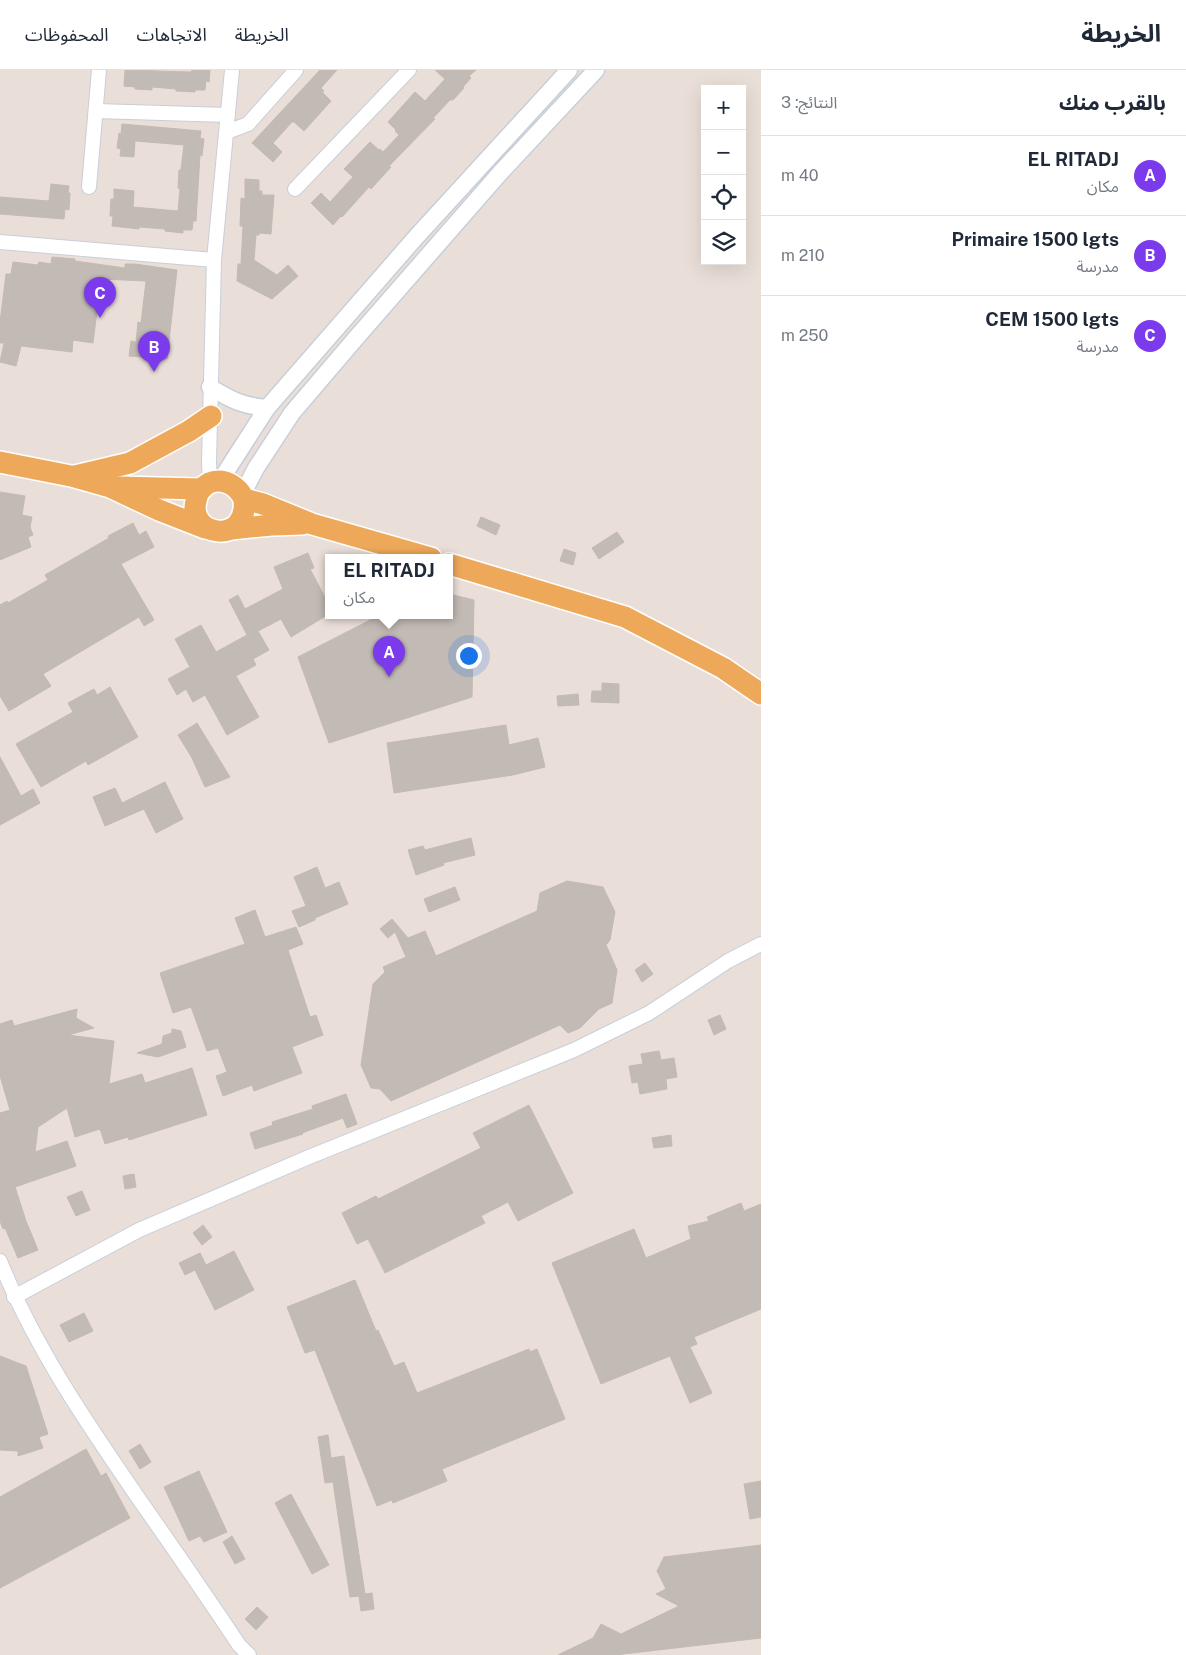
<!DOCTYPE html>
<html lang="ar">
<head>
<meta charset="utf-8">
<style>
	:root { --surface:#fff; --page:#f2f2f3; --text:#1f2937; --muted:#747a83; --line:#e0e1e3; --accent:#7c3aed }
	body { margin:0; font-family:"Public Sans","Noto Sans Arabic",sans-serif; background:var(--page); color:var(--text); direction:rtl }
	.controls { position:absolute; right:15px; top:15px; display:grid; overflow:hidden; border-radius:0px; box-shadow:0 5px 20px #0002 }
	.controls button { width:45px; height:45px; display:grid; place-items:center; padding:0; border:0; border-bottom:1px solid var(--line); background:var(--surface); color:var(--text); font:25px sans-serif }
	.you { position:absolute; left:468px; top:585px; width:18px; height:18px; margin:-12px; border:4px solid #fff; border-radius:50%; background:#1a73e8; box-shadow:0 0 0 8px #1a73e833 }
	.badge { display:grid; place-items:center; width:32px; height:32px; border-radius:50%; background:var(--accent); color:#fff; font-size:16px; font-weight:700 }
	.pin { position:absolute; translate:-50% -41px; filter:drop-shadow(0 1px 2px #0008) }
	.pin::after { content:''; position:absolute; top:26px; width:18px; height:15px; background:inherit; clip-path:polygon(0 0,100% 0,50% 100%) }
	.popup { position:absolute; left:325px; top:484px; width:128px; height:65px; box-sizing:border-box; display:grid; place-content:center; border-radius:0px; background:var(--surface); filter:drop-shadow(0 1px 4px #0005); font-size:16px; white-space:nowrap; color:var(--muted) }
	.popup b { font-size:19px; color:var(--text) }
	.popup::after { content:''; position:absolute; left:50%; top:100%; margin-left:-10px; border:10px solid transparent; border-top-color:var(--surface) }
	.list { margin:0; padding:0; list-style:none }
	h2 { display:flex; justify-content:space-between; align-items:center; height:65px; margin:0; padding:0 20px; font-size:21px }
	h2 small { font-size:16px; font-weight:400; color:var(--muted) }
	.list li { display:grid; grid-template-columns:32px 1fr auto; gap:15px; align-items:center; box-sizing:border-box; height:80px; padding:0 20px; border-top:1px solid var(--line) }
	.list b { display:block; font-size:19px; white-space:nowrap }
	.list p { margin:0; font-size:16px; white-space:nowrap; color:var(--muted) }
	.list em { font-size:16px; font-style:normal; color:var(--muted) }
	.icon { flex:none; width:28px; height:28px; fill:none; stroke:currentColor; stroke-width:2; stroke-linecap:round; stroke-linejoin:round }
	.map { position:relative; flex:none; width:761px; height:1585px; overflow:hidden; direction:ltr }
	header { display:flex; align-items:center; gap:30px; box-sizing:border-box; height:70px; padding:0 25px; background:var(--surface); border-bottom:1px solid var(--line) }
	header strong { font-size:24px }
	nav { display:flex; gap:28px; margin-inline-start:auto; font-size:18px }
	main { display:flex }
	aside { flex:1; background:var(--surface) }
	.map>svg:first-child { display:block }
	.building { fill:#c2bab4; stroke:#c5bab2 }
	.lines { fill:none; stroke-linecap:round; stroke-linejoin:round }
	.minor-casing { stroke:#c7cfd9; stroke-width:16 }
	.tertiary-casing { stroke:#c7cfd9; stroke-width:19 }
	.primary-casing { stroke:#fff; stroke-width:24 }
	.minor { stroke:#fff; stroke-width:14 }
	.tertiary { stroke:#fff; stroke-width:16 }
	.primary { stroke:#eea859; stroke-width:21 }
</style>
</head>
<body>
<header>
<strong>الخريطة</strong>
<nav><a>الخريطة</a><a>الاتجاهات</a><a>المحفوظات</a></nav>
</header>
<main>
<aside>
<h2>بالقرب منك<small>النتائج: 3</small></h2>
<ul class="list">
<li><span class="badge">A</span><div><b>EL RITADJ</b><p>مكان</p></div><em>40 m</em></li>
<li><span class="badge">B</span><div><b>Primaire 1500 lgts</b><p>مدرسة</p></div><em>210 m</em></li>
<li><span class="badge">C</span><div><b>CEM 1500 lgts</b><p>مدرسة</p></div><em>250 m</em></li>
</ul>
</aside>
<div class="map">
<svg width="761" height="1585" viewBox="0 0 761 1585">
	<rect width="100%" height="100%" fill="#eaded8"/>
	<g class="building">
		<polygon points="125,0 191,2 192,0 210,0 209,12 206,11 205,20 195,20 195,22 176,21 176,19 152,17 152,20 135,19 135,17 124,16"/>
		<polygon points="320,0 337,0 321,18 324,21 322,22 331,31 304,61 294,52 292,52 273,73 282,82 273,92 252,73"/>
		<polygon points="435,0 476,0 469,6 471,8 463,17 464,18 453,30 450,30 433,48 435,49 389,96 391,97 371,119 369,117 342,147 341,146 333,155 311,133 321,123 330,132 353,107 344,99 370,72 379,80 380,79 383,82 399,65 395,61 396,60 388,52 415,22 425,31 445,9"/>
		<polygon points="122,54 201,61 200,68 204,69 202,86 200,85 196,151 193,151 192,160 183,160 183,163 165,161 165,159 139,157 139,159 112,156 113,146 110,146 111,129 114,129 114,119 134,121 133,137 178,141 180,119 178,118 179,100 181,100 184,75 135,71 134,87 120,86 121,79 117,78 119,63 121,64"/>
		<polygon points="245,109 259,110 259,121 262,121 262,125 274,125 271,164 259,163 259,165 256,165 254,190 277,205 288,195 298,206 272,229 237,211 238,194 241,194 243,156 240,156 241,128 245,129"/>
		<polygon points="51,114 69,116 68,123 70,123 69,140 65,139 64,149 0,144 0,127 49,131"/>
		<polygon points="52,187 75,189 75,191 125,198 125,194 135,194 177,200 167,289 129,286 131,271 136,272 138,252 141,253 146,211 101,209 93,273 73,270 72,282 21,276 16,296 0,292 4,273 0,273 0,252 6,204 11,204 13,192 38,195 39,192 51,194"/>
		<polygon points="0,422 25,426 22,445 32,447 30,457 33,465 28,467 31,477 0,490"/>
		<polygon points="481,447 500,455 496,465 477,456"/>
		<polygon points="133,453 139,465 146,461 154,477 121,494 154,550 144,556 139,547 43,604 51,616 9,641 0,626 0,535 7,531 8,533 48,510 45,505 109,468 108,466"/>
		<polygon points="617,462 624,472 599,489 592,478"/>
		<polygon points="564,479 576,483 573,495 560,491"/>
		<polygon points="308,483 314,498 310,499 329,535 329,544 291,567 281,549 258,561 269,580 253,589 256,595 236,606 259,647 227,665 205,625 193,632 186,619 177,625 168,609 190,597 175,569 201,555 216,582 247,565 229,530 238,525 245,539 283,519 274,497"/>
		<polygon points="449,524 474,530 472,627 329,673 298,587 378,546 449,546"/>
		<polygon points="602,613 619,614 619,633 591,632 592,621 602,621"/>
		<polygon points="110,617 138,667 88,695 86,691 41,717 16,674 73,642 68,633 94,619 97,625"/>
		<polygon points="578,624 579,635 558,636 557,626"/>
		<polygon points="197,653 230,707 205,717 192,688 178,665"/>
		<polygon points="506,655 509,675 538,668 545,697 513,705 394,723 387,673"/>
		<polygon points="0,687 21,726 33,719 40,733 0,755"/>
		<polygon points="165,712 183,749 156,763 144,739 105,756 93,727 115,718 122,733"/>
		<polygon points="471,768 475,785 443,793 444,795 416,805 408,780 423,776 425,780"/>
		<polygon points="317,797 325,818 339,812 348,834 315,848 315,850 299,857 292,841 306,836 294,807"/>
		<polygon points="567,811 603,817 615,842 610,870 606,875 617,900 612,933 599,939 580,958 568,963 560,955 391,1031 380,1019 371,1018 361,995 373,914 385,902 383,897 406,887 395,862 388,868 380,859 392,849 408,868 425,861 436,886 537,841 540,823"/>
		<polygon points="455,817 460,830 429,842 424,829"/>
		<polygon points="255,840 265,867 296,857 303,874 288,880 310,947 316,945 323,965 292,977 302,1003 254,1021 252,1015 223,1026 216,1006 227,1002 218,978 207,981 191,937 173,943 160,903 245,874 235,848"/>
		<polygon points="645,893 653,904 642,912 635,900"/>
		<polygon points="77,939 76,948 94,958 68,965 114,971 109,1014 142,1004 145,1013 192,998 207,1045 129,1070 128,1067 105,1074 100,1059 75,1067 67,1038 38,1057 35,1082 67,1071 76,1096 15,1117 26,1151 38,1180 18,1188 5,1158 3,1159 0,1151 0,1043 10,1040 0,1006 0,954 12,950 14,956"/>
		<polygon points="720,945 726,959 714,965 708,950"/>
		<polygon points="172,959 181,961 186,977 158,987 137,983 162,974 163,966 172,963"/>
		<polygon points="659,981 661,990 674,988 677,1007 666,1009 667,1019 640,1024 638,1012 632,1013 629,996 643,994 641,984"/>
		<polygon points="346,1024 357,1054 347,1058 343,1048 302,1063 303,1064 255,1079 250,1063 273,1055 272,1052 313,1039 312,1036"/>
		<polygon points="529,1035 573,1123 518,1151 508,1132 481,1146 485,1153 385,1203 368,1169 357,1174 342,1143 376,1126 378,1129 481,1078 473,1063"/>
		<polygon points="671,1065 672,1076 654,1078 652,1068"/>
		<polygon points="134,1104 136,1117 125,1119 123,1106"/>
		<polygon points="82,1121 90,1140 76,1146 67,1127"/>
		<polygon points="741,1133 744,1141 761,1134 761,1239 694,1267 697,1274 690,1277 712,1323 690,1333 670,1286 601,1314 552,1193 634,1159 646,1188 691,1169 688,1156 709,1151 707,1147"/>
		<polygon points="203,1155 212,1167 202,1175 193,1163"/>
		<polygon points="234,1181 254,1220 215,1240 195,1200 185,1205 179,1193 200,1183 206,1195"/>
		<polygon points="355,1210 376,1261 378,1260 394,1296 404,1292 417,1323 529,1279 530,1282 537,1279 565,1349 442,1399 447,1411 393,1433 392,1430 377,1436 315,1280 305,1283 287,1237"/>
		<polygon points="84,1243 93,1261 69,1272 60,1255"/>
		<polygon points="0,1286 26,1296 48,1364 39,1367 43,1378 18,1386 18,1381 0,1380"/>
		<polygon points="328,1365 331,1388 344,1386 365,1524 372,1523 374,1539 361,1541 359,1526 350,1527 333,1412 325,1413 318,1367"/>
		<polygon points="140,1374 151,1392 140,1399 129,1381"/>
		<polygon points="86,1379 101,1406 106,1403 130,1448 0,1518 0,1427"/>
		<polygon points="199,1401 227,1462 204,1472 200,1466 189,1471 164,1417"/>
		<polygon points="761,1411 761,1447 750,1449 744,1414"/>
		<polygon points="291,1424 329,1495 312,1504 275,1433"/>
		<polygon points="232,1466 245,1489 235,1494 223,1472"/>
		<polygon points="761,1475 761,1568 615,1585 558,1585 593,1568 601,1554 621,1564 679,1536 656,1524 666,1519 657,1501 664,1487"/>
		<polygon points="257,1537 268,1547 256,1560 245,1549"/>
	</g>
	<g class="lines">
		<defs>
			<g id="minor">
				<polyline points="96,41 228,45"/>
				<polyline points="227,62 248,54 296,0"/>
				<polyline points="89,117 99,0"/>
				<polyline points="295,119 409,0"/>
				<polyline points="0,172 214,190"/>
				<polyline points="210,413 209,392 214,190 232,0"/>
				<path d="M0,1191C35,1278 88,1355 141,1432C174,1479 207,1527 239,1575L249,1585"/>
				<polyline points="14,1227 139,1160 309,1087 574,980 649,943 728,891 761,874"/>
			</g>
			<g id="tertiary">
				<path d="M210,317C231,330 243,336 267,338"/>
				<polyline points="220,411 267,338 417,166 569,0"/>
				<polyline points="242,425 256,398 292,343 356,268 500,103 596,0"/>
			</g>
			<g id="primary">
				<polyline points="0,392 71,406 110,417 159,440 205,458"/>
				<polyline points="75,406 130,393 189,361 211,346"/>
				<polyline points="118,417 201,419"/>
				<path d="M244,429C249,476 187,467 196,431C197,423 202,417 209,413C224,407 238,416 244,429L263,434L312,454L431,488"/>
				<polyline points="231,459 272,455 302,454"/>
				<polyline points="449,494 625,547 723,598 761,624"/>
			</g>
		</defs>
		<use href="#minor" class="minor-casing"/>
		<use href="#tertiary" class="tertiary-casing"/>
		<use href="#primary" class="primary-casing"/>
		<use href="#minor" class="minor"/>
		<use href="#tertiary" class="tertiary"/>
		<use href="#primary" class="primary"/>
	</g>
</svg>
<div class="controls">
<button>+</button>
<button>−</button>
<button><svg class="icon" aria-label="locate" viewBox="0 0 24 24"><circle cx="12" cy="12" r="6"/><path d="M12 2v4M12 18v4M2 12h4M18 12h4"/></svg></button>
<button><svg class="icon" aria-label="layers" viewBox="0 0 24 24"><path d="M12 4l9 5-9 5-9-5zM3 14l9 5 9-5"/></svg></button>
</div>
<div class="you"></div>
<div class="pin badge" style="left:389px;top:607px">A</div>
<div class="popup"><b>EL RITADJ</b>مكان</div>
<div class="pin badge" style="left:154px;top:302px">B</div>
<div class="pin badge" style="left:100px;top:248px">C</div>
</div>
</main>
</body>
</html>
